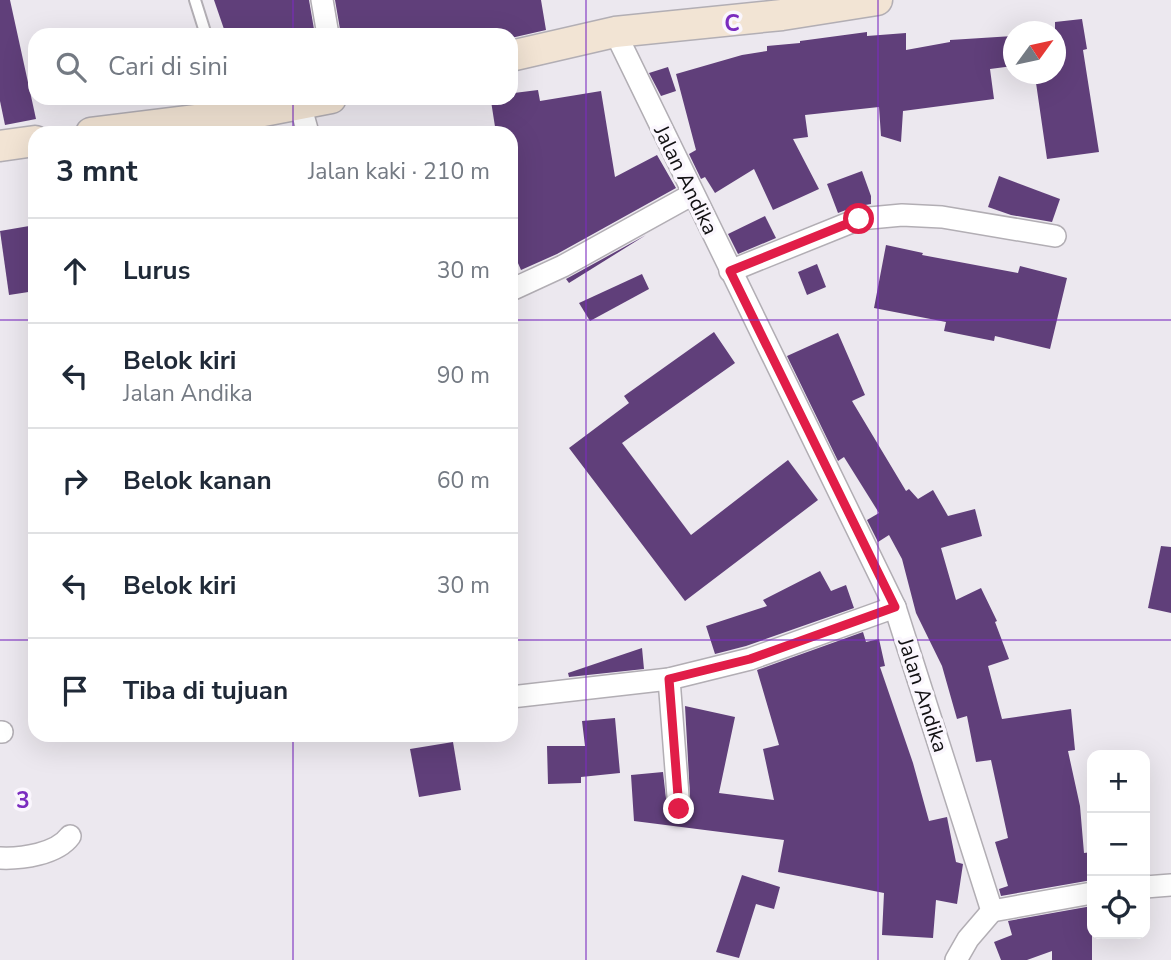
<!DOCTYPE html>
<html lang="id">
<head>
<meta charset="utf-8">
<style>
	:root { --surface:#fff; --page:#f2f2f3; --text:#1f2937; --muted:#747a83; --line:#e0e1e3 }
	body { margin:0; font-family:"Nunito Sans",sans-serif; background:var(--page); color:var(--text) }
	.controls { position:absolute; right:21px; bottom:21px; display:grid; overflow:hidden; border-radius:14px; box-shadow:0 7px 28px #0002 }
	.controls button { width:63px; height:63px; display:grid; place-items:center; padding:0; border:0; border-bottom:2px solid var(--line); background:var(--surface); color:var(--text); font:35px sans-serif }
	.compass { position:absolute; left:1003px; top:21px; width:63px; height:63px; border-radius:50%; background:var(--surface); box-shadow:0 7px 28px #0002; rotate:57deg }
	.stop { position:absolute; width:21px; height:21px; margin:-16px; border:5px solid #e11d48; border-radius:50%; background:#fff }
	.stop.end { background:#e11d48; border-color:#fff; box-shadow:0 2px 7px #0008 }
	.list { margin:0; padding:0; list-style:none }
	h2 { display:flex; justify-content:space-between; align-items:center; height:91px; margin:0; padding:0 28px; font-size:30px }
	h2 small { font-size:23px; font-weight:400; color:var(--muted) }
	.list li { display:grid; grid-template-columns:46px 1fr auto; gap:21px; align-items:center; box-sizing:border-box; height:105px; padding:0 28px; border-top:2px solid var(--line) }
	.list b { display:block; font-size:26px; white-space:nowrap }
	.list p { margin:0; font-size:23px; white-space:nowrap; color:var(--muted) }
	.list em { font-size:23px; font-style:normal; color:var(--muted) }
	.icon { flex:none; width:38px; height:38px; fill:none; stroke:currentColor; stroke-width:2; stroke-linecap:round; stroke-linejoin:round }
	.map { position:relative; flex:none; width:1171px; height:960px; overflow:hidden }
	.search { position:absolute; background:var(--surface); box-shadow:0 7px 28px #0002; left:28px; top:28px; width:490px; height:77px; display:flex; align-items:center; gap:18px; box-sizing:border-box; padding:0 24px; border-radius:21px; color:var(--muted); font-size:26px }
	.panel { position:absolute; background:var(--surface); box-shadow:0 7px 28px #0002; left:28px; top:126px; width:490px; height:616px; border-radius:21px }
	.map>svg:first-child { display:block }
	.building { fill:#603f7a }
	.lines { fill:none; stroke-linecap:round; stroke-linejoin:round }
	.lane-casing { stroke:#b2aeb4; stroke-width:14 }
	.street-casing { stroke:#b2aeb4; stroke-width:24 }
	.secondary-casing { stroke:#b2aeb4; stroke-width:33 }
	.lane { stroke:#fff; stroke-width:10 }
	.street { stroke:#fff; stroke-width:21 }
	.secondary { stroke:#f2e4d4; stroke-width:30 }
	.route { stroke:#e11d48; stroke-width:9 }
	.grid { fill:none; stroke:#7b2cbf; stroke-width:2; stroke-opacity:0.55 }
	.labels { text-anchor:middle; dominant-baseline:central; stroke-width:7; stroke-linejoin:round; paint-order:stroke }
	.street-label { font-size:21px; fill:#111012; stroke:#faf6fd }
	.grid-label { font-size:23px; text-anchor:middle; font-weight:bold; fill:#7b2cbf; stroke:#faf6fd; stroke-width:7; stroke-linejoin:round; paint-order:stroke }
</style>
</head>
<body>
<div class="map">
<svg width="1171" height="960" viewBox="0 0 1171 960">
	<rect width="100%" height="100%" fill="#ece8ef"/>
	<g class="building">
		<polygon points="0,0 10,0 36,119 5,125 0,101"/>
		<polygon points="214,0 309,0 315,35 226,35"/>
		<polygon points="335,0 541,0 546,30 511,38 511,35 341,35"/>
		<polygon points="1082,19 1087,49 1083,50 1099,152 1047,159 1035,76 1055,74 1055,22"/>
		<polygon points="867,32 867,36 906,33 906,50 950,42 950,40 1013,36 1013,66 990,69 994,99 903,111 901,142 881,136 879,107 805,115 808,137 793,139 819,189 773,210 754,169 715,193 705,177 701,179 689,154 696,150 676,74 742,55 767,51 767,46 800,43 800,41"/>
		<polygon points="668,67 676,91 661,96 649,73"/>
		<polygon points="538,90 540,101 601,91 615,177 657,155 676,188 557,254 521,270 511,247 511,133 496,133 491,101 514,97 514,93"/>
		<polygon points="862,171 871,196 871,204 854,207 838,213 827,184"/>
		<polygon points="999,176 1060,199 1052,222 1011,215 988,207"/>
		<polygon points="765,216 776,238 738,254 728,234"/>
		<polygon points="35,225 35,291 9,295 0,231"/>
		<polygon points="646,235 569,283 566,279"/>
		<polygon points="886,245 923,253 922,255 1018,273 1020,266 1067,278 1050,349 995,336 994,341 944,331 946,322 874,308"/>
		<polygon points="817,264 826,287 807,295 798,272"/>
		<polygon points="642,274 649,289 590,321 579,303"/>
		<polygon points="714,332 735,363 622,443 691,535 788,460 818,500 685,601 569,448 629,403 624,396"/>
		<polygon points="838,333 865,395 852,401 906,491 909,489 918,499 933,490 948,516 975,509 982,536 941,548 956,600 981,588 997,621 995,622 1009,659 988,666 1002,719 1071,709 1075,750 1068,751 1080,806 1084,853 1092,852 1092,880 1001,896 999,889 1008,886 995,842 1008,838 991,760 976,762 967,716 957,719 942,666 916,613 902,559 889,535 878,542 867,520 879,513 844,457 838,461 787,356"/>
		<polygon points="1161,546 1171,547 1171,613 1148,608"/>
		<polygon points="820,571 831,591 846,585 854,608 746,646 715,654 706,626 767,606 763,600"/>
		<polygon points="863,632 866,642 879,639 885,666 880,667 913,763 929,821 947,817 956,862 963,864 957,904 936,900 933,938 882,935 884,893 778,872 784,840 634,821 631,775 663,772 668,816 673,820 679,822 686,820 691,814 685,706 735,717 719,793 774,800 763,749 779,745 757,670"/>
		<polygon points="642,648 644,669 569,677 568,673"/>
		<polygon points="615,718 620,773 581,777 581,783 548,784 547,746 585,746 582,721"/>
		<polygon points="453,742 461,790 419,797 410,749"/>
		<polygon points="742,875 780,887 774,909 756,904 739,958 716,952"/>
		<polygon points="1092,906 1092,960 1052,960 1052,951 1027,960 1001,960 994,942 1012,935 1008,921"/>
	</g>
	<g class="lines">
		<defs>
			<polyline id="lane" points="195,0 206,35"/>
			<g id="street">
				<polyline points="322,0 328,35"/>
				<polyline points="615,32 895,607 992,911"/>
				<polyline points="300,104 308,133"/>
				<polyline points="730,271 859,219 902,215 942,217 1055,236"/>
				<polyline points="511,290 563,266 693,194"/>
				<polyline points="669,679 679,809"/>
				<polyline points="511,697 669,679 750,659 895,607"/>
				<polyline points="0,732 2,732"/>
				<path d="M0,858C22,859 57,854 70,836"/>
				<polyline points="1145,887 1171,885"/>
				<polyline points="992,911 1092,893"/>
				<polyline points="956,960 968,939 992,911"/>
			</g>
			<g id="secondary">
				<polyline points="511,56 615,32 782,15 877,0"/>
				<polyline points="91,133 253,113 331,98"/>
				<polyline points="0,146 35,141"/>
			</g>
		</defs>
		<use href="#lane" class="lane-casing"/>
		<use href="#street" class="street-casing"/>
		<use href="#secondary" class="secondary-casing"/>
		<use href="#lane" class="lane"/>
		<use href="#street" class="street"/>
		<use href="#secondary" class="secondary"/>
	</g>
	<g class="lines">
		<polyline class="route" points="679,809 669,679 750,659 895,607 730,271 859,219"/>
	</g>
	<path class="grid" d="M293,0V35M586,0V960M878,0V960M293,98V133M0,320H35M511,320H1171M0,640H35M511,640H1171M293,735V960"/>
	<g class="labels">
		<g class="street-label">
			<text transform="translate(686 180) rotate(64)">Jalan Andika</text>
			<text transform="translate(923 695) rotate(72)">Jalan Andika</text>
		</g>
	</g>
	<g class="grid-label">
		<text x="732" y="31">C</text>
		<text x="23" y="808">3</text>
	</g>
</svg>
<div class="controls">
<button>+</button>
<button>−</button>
<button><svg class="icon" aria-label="locate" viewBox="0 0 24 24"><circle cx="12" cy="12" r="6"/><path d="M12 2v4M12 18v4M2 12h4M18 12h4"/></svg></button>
</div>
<svg class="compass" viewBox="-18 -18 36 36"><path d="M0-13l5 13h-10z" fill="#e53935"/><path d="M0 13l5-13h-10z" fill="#747a83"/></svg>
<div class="stop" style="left:859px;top:219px"></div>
<div class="stop end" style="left:679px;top:809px"></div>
<div class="search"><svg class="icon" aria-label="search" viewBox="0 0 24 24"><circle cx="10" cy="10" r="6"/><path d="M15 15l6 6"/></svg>Cari di sini</div>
<section class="panel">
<h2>3 mnt<small>Jalan kaki · 210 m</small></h2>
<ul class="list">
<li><svg class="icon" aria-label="ahead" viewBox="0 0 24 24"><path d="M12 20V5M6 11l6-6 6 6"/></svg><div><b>Lurus</b></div><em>30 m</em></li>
<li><svg class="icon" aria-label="left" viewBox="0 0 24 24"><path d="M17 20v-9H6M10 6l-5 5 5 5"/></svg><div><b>Belok kiri</b><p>Jalan Andika</p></div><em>90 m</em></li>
<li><svg class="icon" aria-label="right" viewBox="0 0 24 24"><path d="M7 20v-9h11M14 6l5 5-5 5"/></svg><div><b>Belok kanan</b></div><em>60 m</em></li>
<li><svg class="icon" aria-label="left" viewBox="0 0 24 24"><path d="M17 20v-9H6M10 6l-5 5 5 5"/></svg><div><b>Belok kiri</b></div><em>30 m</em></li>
<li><svg class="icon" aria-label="arrive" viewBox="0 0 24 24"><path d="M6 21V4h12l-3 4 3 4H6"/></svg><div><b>Tiba di tujuan</b></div></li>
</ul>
</section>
</div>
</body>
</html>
